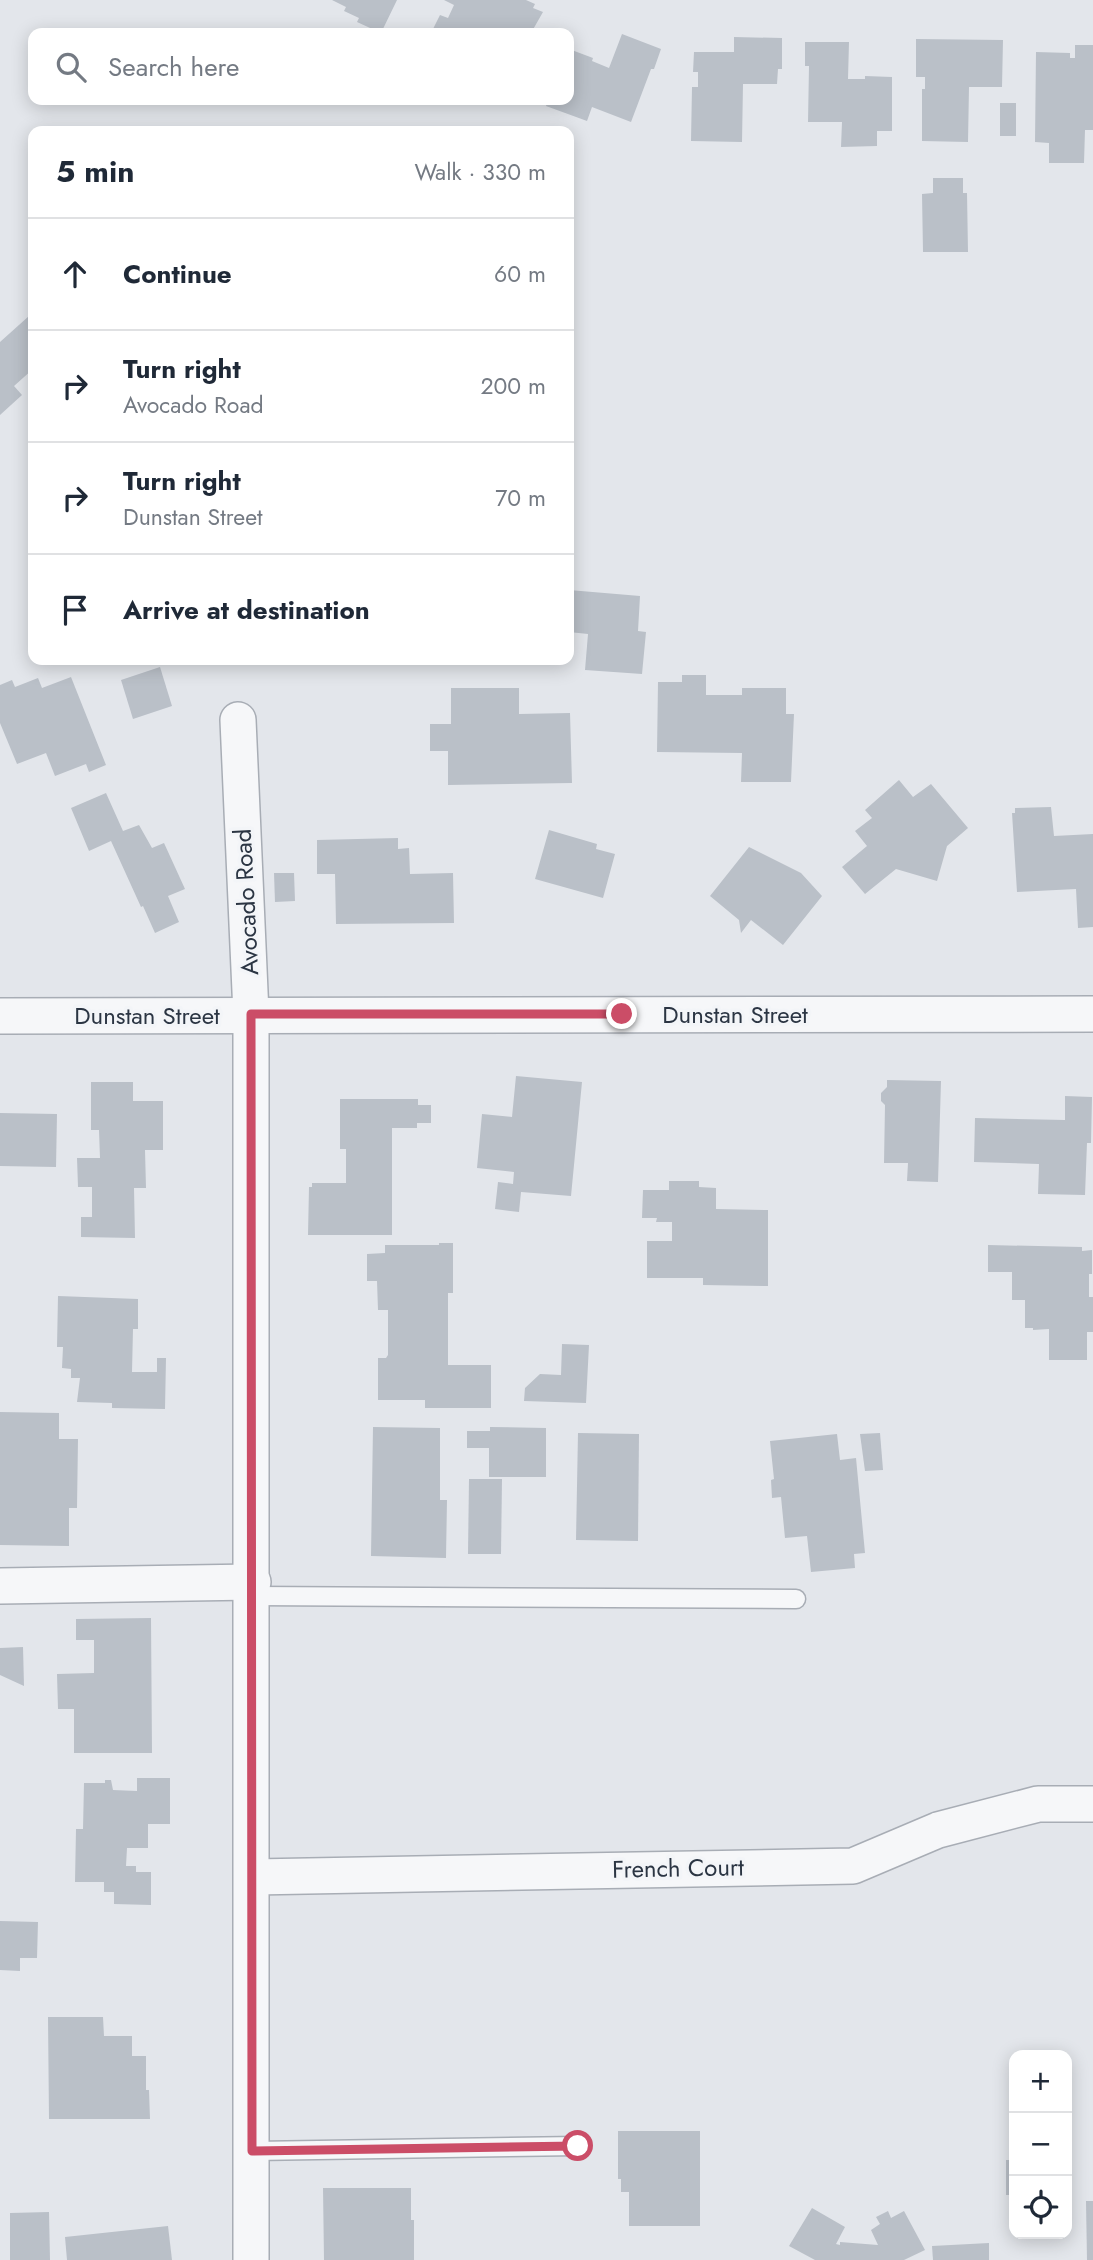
<!DOCTYPE html>
<html lang="en">
<head>
<meta charset="utf-8">
<style>
	:root { --surface:#fff; --page:#f2f2f3; --text:#1f2937; --muted:#747a83; --line:#e0e1e3 }
	body { margin:0; font-family:Jost,sans-serif; background:var(--page); color:var(--text) }
	.controls { position:absolute; right:21px; bottom:21px; display:grid; overflow:hidden; border-radius:14px; box-shadow:0 4px 18px #0003 }
	.controls button { width:63px; height:63px; display:grid; place-items:center; padding:0; border:0; border-bottom:2px solid var(--line); background:var(--surface); color:var(--text); font:35px sans-serif }
	.stop { position:absolute; width:21px; height:21px; margin:-16px; border:5px solid #cb4d67; border-radius:50%; background:#fff }
	.stop.end { background:#cb4d67; border-color:#fff; box-shadow:0 2px 7px #0008 }
	.list { margin:0; padding:0; list-style:none }
	h2 { display:flex; justify-content:space-between; align-items:center; height:91px; margin:0; padding:0 28px; font-size:30px }
	h2 small { font-size:23px; font-weight:400; color:var(--muted) }
	.list li { display:grid; grid-template-columns:46px 1fr auto; gap:21px; align-items:center; box-sizing:border-box; height:112px; padding:0 28px; border-top:2px solid var(--line) }
	.list b { display:block; font-size:26px; white-space:nowrap }
	.list p { margin:0; font-size:23px; white-space:nowrap; color:var(--muted) }
	.list em { font-size:23px; font-style:normal; color:var(--muted) }
	.icon { flex:none; width:38px; height:38px; fill:none; stroke:currentColor; stroke-width:2; stroke-linecap:round; stroke-linejoin:round }
	.map { position:relative; flex:none; width:1093px; height:2260px; overflow:hidden }
	.search { position:absolute; background:var(--surface); box-shadow:0 4px 18px #0003; left:28px; top:28px; width:546px; height:77px; display:flex; align-items:center; gap:18px; box-sizing:border-box; padding:0 24px; border-radius:14px; color:var(--muted); font-size:26px }
	.panel { position:absolute; background:var(--surface); box-shadow:0 4px 18px #0003; left:28px; top:126px; width:546px; height:539px; border-radius:14px }
	.map>svg:first-child { display:block }
	.building { fill:#bac0c8 }
	.lines { fill:none; stroke-linecap:round; stroke-linejoin:round }
	.service-casing { stroke:#a8adb5; stroke-width:21 }
	.minor-casing { stroke:#a8adb5; stroke-width:38 }
	.service { stroke:#f6f7f9; stroke-width:18 }
	.minor { stroke:#f6f7f9; stroke-width:35 }
	.route { stroke:#cb4d67; stroke-width:9 }
	.labels { text-anchor:middle; dominant-baseline:central; stroke-width:7; stroke-linejoin:round; paint-order:stroke }
	.street-label { font-size:24px; fill:#2b3543; stroke:#f3f5f8 }
</style>
</head>
<body>
<div class="map">
<svg width="1093" height="2260" viewBox="0 0 1093 2260">
	<rect width="100%" height="100%" fill="#e3e6eb"/>
	<g class="building">
		<polygon points="332,0 397,0 381,33 357,22 359,18 344,11 346,7"/>
		<polygon points="444,0 526,0 535,4 533,8 543,12 531,33 431,33 440,15 448,18 454,5"/>
		<polygon points="622,34 661,49 654,69 651,69 631,122 592,107 587,121 546,106 548,100 569,100 569,49 593,58 592,61 609,68"/>
		<polygon points="734,37 782,38 782,69 778,69 777,84 743,84 742,142 691,141 692,87 698,87 698,72 693,72 694,52 734,52"/>
		<polygon points="916,39 1003,40 1002,87 969,87 968,142 922,141 922,89 925,89 925,77 916,77"/>
		<polygon points="805,42 849,42 848,79 865,79 865,76 892,77 892,131 877,131 877,146 841,147 842,122 808,122 809,66 805,66"/>
		<polygon points="1075,45 1093,45 1093,130 1085,130 1084,163 1049,163 1049,143 1035,142 1036,52 1070,53 1070,58 1075,58"/>
		<rect x="1000" y="103" width="16" height="33"/>
		<polygon points="933,178 963,178 963,193 967,193 968,252 923,252 922,194 933,193"/>
		<polygon points="29,316 33,320 33,369 14,386 22,395 0,415 0,342"/>
		<polygon points="569,590 640,596 638,631 646,632 642,674 585,670 588,634 569,632"/>
		<polygon points="160,667 172,706 133,719 121,680"/>
		<polygon points="682,675 706,675 706,695 742,695 742,688 786,688 786,714 794,714 791,782 741,782 742,753 657,752 658,682 682,682"/>
		<polygon points="71,677 106,765 89,772 86,764 55,776 46,753 17,764 0,723 0,685 12,680 15,687 38,678 42,688"/>
		<polygon points="451,688 519,688 519,714 570,713 572,783 448,785 448,751 430,751 430,724 451,724"/>
		<polygon points="899,780 913,797 931,784 968,828 947,846 937,881 896,869 865,894 842,867 867,846 855,831 872,818 865,810"/>
		<polygon points="106,793 123,831 139,825 152,848 164,843 185,889 168,896 179,922 155,933 143,906 141,907 111,841 89,851 71,808"/>
		<polygon points="1051,807 1054,836 1093,834 1093,927 1078,928 1076,889 1017,892 1012,813 1015,813 1015,808"/>
		<polygon points="549,830 597,844 596,849 615,854 603,898 535,879"/>
		<polygon points="398,838 398,849 409,848 410,874 453,873 454,923 336,924 335,874 317,874 317,840"/>
		<polygon points="749,847 801,873 822,896 783,945 751,920 741,933 739,920 710,896"/>
		<polygon points="274,873 294,873 295,901 275,902"/>
		<polygon points="516,1076 582,1082 571,1196 521,1192 519,1212 495,1209 498,1182 513,1184 514,1172 477,1168 482,1114 512,1117"/>
		<polygon points="887,1080 941,1081 938,1182 907,1181 908,1163 884,1163 885,1105 881,1101 881,1093 887,1087"/>
		<polygon points="91,1082 133,1082 133,1101 163,1101 163,1150 145,1150 146,1188 134,1188 135,1238 81,1237 81,1217 92,1217 92,1187 78,1187 77,1158 100,1158 99,1130 91,1130"/>
		<polygon points="1065,1096 1092,1097 1091,1143 1087,1143 1085,1195 1038,1194 1039,1164 974,1162 975,1118 1065,1120"/>
		<polygon points="340,1099 418,1099 418,1105 431,1105 431,1123 417,1123 417,1128 392,1128 392,1235 308,1235 309,1187 312,1187 312,1183 346,1183 346,1149 340,1149"/>
		<polygon points="0,1113 57,1114 56,1167 0,1166"/>
		<polygon points="669,1181 699,1181 699,1187 716,1188 716,1209 768,1210 768,1286 703,1285 703,1278 647,1278 647,1241 672,1241 672,1222 656,1222 657,1218 642,1218 643,1190 669,1190"/>
		<polygon points="439,1243 453,1243 453,1293 448,1293 448,1365 491,1365 491,1408 425,1408 425,1400 378,1400 378,1358 386,1358 388,1355 388,1310 378,1310 377,1281 367,1281 367,1254 385,1253 385,1245 439,1245"/>
		<polygon points="988,1245 1082,1247 1082,1251 1092,1250 1092,1274 1089,1274 1089,1297 1093,1297 1093,1332 1087,1332 1087,1360 1049,1360 1049,1329 1033,1330 1033,1328 1025,1328 1025,1300 1012,1300 1012,1272 988,1272"/>
		<polygon points="58,1296 138,1299 138,1329 133,1329 132,1372 157,1372 157,1358 166,1358 165,1409 112,1408 112,1403 77,1402 80,1378 71,1378 71,1369 62,1368 63,1347 57,1347"/>
		<polygon points="562,1344 589,1345 586,1403 524,1401 525,1388 540,1374 561,1375"/>
		<polygon points="0,1412 59,1413 59,1439 78,1439 77,1508 69,1508 69,1546 0,1545"/>
		<polygon points="373,1427 440,1428 440,1500 447,1500 446,1558 371,1556"/>
		<polygon points="490,1427 546,1428 546,1477 489,1477 489,1448 467,1448 467,1431 490,1431"/>
		<polygon points="578,1433 639,1434 638,1541 576,1540"/>
		<polygon points="880,1433 883,1470 865,1471 860,1434"/>
		<polygon points="837,1434 840,1460 856,1458 865,1553 854,1554 855,1568 811,1572 807,1536 785,1538 781,1497 772,1498 771,1480 774,1479 770,1441"/>
		<polygon points="469,1479 502,1479 501,1554 468,1554"/>
		<polygon points="151,1618 152,1753 74,1753 74,1709 58,1709 57,1674 94,1673 94,1640 76,1640 76,1619"/>
		<polygon points="23,1647 24,1686 0,1675 0,1648"/>
		<polygon points="137,1778 170,1778 170,1824 148,1824 148,1848 127,1848 126,1866 136,1866 136,1872 151,1872 151,1905 114,1904 114,1892 104,1892 104,1882 75,1882 76,1829 83,1829 84,1783 105,1783 105,1780 111,1780 113,1790 137,1791"/>
		<polygon points="0,1921 38,1922 37,1958 20,1958 20,1971 0,1970"/>
		<polygon points="48,2017 103,2017 104,2036 132,2036 132,2056 146,2056 146,2090 149,2090 150,2119 49,2119"/>
		<polygon points="618,2131 700,2131 700,2226 629,2226 629,2192 621,2192 621,2179 618,2179"/>
		<rect x="1006" y="2160" width="8" height="35"/>
		<polygon points="323,2188 411,2188 411,2220 414,2220 414,2260 324,2260"/>
		<polygon points="1086,2201 1093,2201 1093,2260 1087,2260"/>
		<polygon points="812,2208 845,2227 836,2244 840,2245 840,2242 878,2245 871,2230 880,2224 876,2217 888,2211 891,2218 904,2211 925,2250 904,2260 815,2260 789,2246"/>
		<polygon points="49,2212 50,2260 10,2260 10,2213"/>
		<polygon points="168,2226 172,2260 67,2260 65,2237"/>
		<polygon points="989,2243 989,2260 933,2260 932,2246"/>
	</g>
	<g class="lines">
		<defs>
			<g id="service">
				<polyline points="253,1596 796,1599"/>
				<polyline points="252,2151 578,2146"/>
			</g>
			<g id="minor">
				<polyline points="238,720 251,1014 251,2260"/>
				<polyline points="0,1016 1093,1014"/>
				<polyline points="0,1586 253,1582"/>
				<polyline points="252,1877 853,1866 938,1830 1038,1804 1093,1804"/>
			</g>
		</defs>
		<use href="#service" class="service-casing"/>
		<use href="#minor" class="minor-casing"/>
		<use href="#service" class="service"/>
		<use href="#minor" class="minor"/>
	</g>
	<g class="lines">
		<polyline class="route" points="578,2146 252,2151 251,1014 622,1014"/>
	</g>
	<g class="labels">
		<g class="street-label">
			<text transform="translate(246 902) rotate(-93)">Avocado Road</text>
			<text x="735" y="1014">Dunstan Street</text>
			<text x="147" y="1015">Dunstan Street</text>
			<text transform="translate(678 1868) rotate(-1)">French Court</text>
		</g>
	</g>
</svg>
<div class="controls">
<button>+</button>
<button>−</button>
<button><svg class="icon" aria-label="locate" viewBox="0 0 24 24"><circle cx="12" cy="12" r="6"/><path d="M12 2v4M12 18v4M2 12h4M18 12h4"/></svg></button>
</div>
<div class="stop" style="left:578px;top:2146px"></div>
<div class="stop end" style="left:622px;top:1014px"></div>
<div class="search"><svg class="icon" aria-label="search" viewBox="0 0 24 24"><circle cx="10" cy="10" r="6"/><path d="M15 15l6 6"/></svg>Search here</div>
<section class="panel">
<h2>5 min<small>Walk · 330 m</small></h2>
<ul class="list">
<li><svg class="icon" aria-label="ahead" viewBox="0 0 24 24"><path d="M12 20V5M6 11l6-6 6 6"/></svg><div><b>Continue</b></div><em>60 m</em></li>
<li><svg class="icon" aria-label="right" viewBox="0 0 24 24"><path d="M7 20v-9h11M14 6l5 5-5 5"/></svg><div><b>Turn right</b><p>Avocado Road</p></div><em>200 m</em></li>
<li><svg class="icon" aria-label="right" viewBox="0 0 24 24"><path d="M7 20v-9h11M14 6l5 5-5 5"/></svg><div><b>Turn right</b><p>Dunstan Street</p></div><em>70 m</em></li>
<li><svg class="icon" aria-label="arrive" viewBox="0 0 24 24"><path d="M6 21V4h12l-3 4 3 4H6"/></svg><div><b>Arrive at destination</b></div></li>
</ul>
</section>
</div>
</body>
</html>
